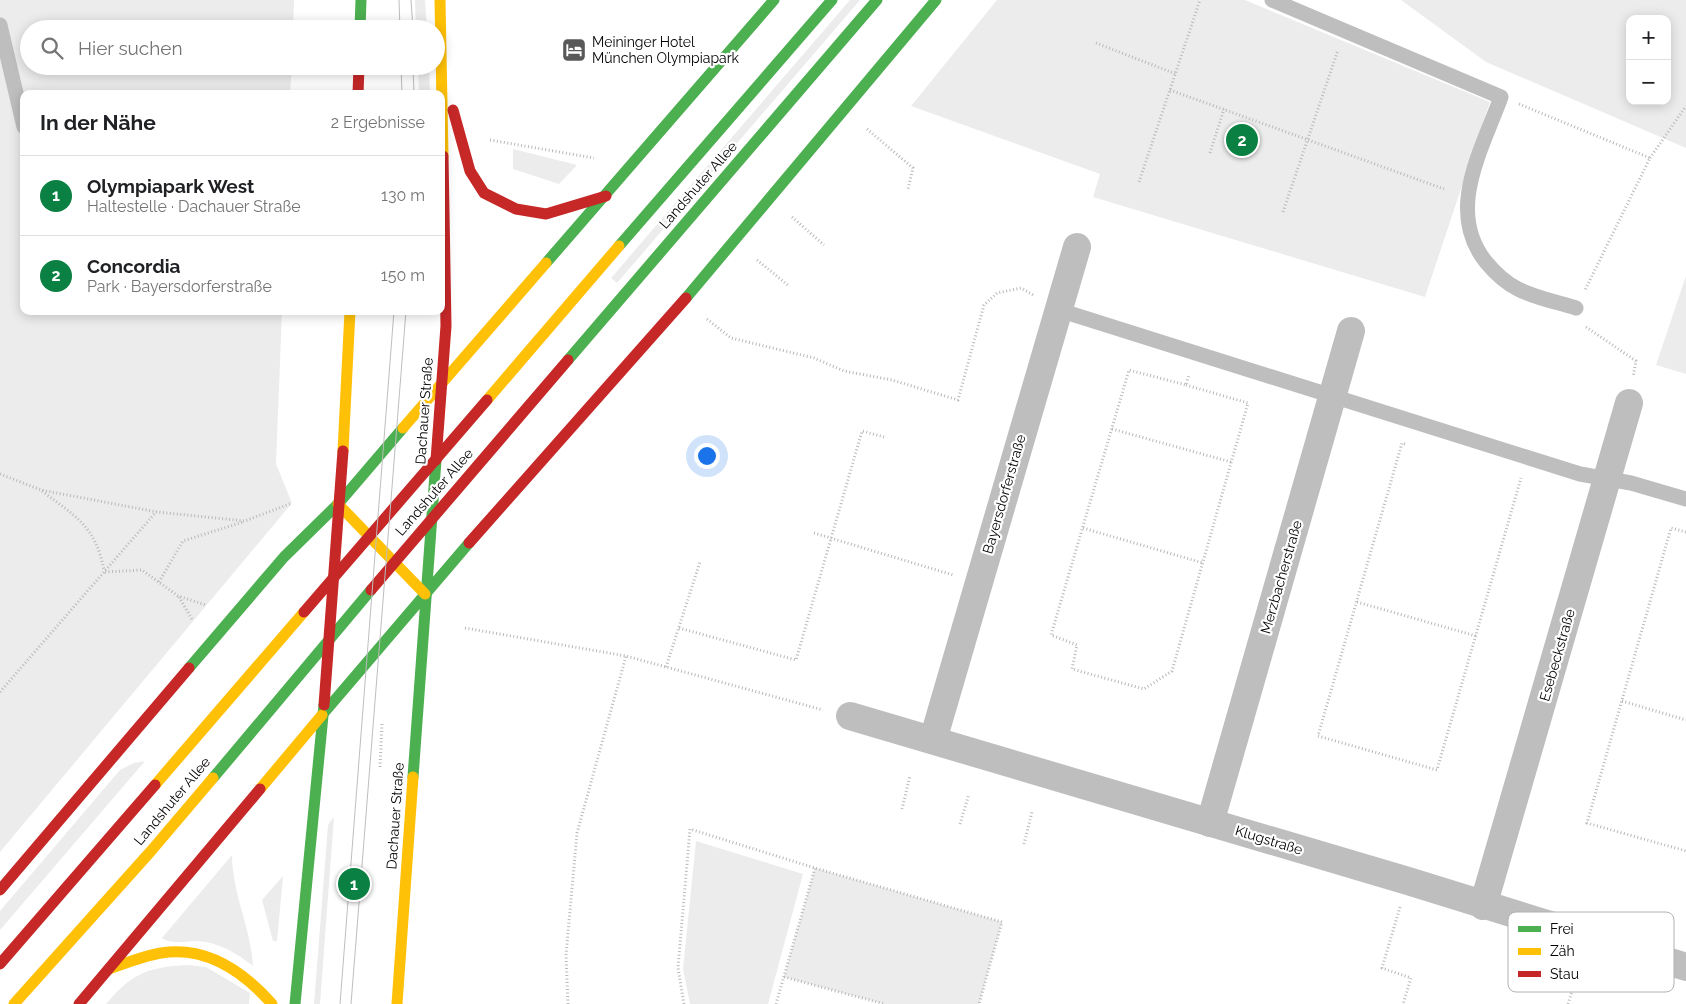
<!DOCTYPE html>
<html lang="de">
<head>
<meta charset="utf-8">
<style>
	:root { --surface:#fff; --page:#f6f6f6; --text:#202124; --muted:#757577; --line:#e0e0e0; --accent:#0b8043 }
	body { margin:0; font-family:Raleway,sans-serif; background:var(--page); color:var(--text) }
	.controls { position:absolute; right:15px; top:15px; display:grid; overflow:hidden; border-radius:10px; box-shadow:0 2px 12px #0003 }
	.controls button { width:45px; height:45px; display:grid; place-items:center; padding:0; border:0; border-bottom:1px solid var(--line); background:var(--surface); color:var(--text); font:25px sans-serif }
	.you { position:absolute; left:706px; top:455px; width:18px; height:18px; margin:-12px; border:4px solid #fff; border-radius:50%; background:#1a73e8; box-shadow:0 0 0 8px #1a73e833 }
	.badge { display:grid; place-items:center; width:32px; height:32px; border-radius:50%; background:var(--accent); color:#fff; font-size:16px; font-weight:700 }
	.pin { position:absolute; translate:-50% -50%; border:2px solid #fff; box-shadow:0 1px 5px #0006 }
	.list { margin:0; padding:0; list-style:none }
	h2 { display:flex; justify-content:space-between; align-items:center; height:65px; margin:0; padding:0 20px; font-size:21px }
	h2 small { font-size:16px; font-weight:400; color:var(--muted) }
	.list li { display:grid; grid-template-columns:32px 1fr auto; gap:15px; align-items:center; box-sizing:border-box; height:80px; padding:0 20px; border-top:1px solid var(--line) }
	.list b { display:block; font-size:19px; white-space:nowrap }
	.list p { margin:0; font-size:16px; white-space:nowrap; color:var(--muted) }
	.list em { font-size:16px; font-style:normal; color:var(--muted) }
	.icon { flex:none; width:28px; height:28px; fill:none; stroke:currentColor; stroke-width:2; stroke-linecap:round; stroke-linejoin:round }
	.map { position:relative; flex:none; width:1686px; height:1004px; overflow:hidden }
	.search { position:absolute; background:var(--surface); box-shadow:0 2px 12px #0003; left:20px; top:20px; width:425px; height:55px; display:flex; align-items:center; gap:12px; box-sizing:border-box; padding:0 18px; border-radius:28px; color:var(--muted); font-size:19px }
	.panel { position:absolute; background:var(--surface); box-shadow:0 2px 12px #0003; left:20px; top:90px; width:425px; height:225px; border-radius:10px }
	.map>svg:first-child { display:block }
	.green { fill:#ececec; fill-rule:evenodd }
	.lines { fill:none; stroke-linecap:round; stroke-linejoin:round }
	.path { stroke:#b9b9b9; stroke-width:3; stroke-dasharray:1 2.5; stroke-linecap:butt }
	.lane { stroke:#bebebe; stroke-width:15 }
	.street { stroke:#bebebe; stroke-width:28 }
	.fast { stroke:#4caf50; stroke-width:11 }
	.slow { stroke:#ffc107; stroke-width:11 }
	.jam { stroke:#c62828; stroke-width:11 }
	.tram { stroke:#bebebe; stroke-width:1 }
	.labels { text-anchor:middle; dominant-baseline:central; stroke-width:4.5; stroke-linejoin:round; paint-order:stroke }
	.poi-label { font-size:14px; fill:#000; stroke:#fff; text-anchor:start }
	.street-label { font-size:14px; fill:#000; stroke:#fff }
	.key { fill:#fff; stroke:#b2b2b2; stroke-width:1 }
	.key-label { font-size:14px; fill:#000 }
</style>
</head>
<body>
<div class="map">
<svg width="1686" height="1004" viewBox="0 0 1686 1004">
	<rect width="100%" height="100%" fill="#fff"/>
	<g class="green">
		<polygon points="0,0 294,0 293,29 29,29 29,66 292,66 290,94 24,94 24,311 282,311 276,464 292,503 0,852"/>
		<polygon points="415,0 425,0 427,29 416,29"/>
		<polygon points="850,0 860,0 617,283 611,278"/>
		<polygon points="997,0 1245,0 1490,102 1425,297 1093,197 1100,174 911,106"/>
		<path d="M1401,0H1686V148L1486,62ZM1630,19H1667V101H1630Z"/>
		<polygon points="418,66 429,66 430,94 419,94"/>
		<polygon points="513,149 577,165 559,184 513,169"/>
		<polygon points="1686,276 1686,374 1656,365"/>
		<polygon points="145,761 0,930 0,911 120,770 134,763"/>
		<polygon points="334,817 320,1004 314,1004 328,825"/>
		<polygon points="696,841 803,874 768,1004 690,1004 683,969"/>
		<path d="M232,855C232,893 251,928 253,966C237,953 218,942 197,941C185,941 172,945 162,938Z"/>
		<polygon points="815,868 1002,922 979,1004 884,1004 784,977"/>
		<polygon points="283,876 277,941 273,941 262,900"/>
		<path d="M187,965L206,967L250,993L249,1004H106C131,974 148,967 187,965Z"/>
	</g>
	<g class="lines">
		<g class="path">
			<polyline points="1096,43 1176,74"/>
			<polyline points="1170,90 1444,189"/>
			<polyline points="1519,104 1650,158 1585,290"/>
			<polyline points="867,129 913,168 908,189"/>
			<polyline points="490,140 594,158"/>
			<polyline points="1210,153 1224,109"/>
			<polyline points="1650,158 1686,106"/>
			<polyline points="1139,182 1200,0"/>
			<polyline points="1283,212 1338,50"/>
			<polyline points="792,217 824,245"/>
			<polyline points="757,260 789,286"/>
			<polyline points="707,319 731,338 814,358 844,371 892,380 958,400 984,305 997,293 1021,288 1035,296"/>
			<polyline points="1586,327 1636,361 1633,377"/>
			<polyline points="1186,385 1248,403 1172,671 1144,689 1072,669 1077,645 1051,635 1129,370 1186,385 1189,374"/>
			<polyline points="1112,429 1231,462"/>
			<polyline points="1405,444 1402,443 1318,736 1437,770 1521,478"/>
			<polyline points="0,474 41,490 157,512 245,521 292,503"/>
			<path d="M42,491C76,517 96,526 104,571"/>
			<polyline points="1083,528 1203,563"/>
			<polyline points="1686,532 1671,528 1587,823 1686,851"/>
			<polyline points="814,533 953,575"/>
			<polyline points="105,572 142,570 178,596 206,605"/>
			<polyline points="159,582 183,541 243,522"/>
			<polyline points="179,597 193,621"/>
			<polyline points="1357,602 1476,636"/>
			<polyline points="465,628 626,656 823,710"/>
			<polyline points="679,628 796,660 862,431 884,437"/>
			<polyline points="666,667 700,562"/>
			<polyline points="0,692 156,512"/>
			<polyline points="1622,701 1686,720"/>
			<polyline points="380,767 382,724"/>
			<polyline points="902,809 910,776"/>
			<polyline points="960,824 969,794"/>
			<polyline points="1024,844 1032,812"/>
			<polyline points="1400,907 1382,968 1411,978 1403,1004"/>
			<polyline points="784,977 884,1004"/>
			<polyline points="568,1004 566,955 577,833 626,656"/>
			<polyline points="684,1004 678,968 690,829 815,868 1002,922 979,1004"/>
			<polyline points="776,1004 815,868"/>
			<polyline points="1568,1004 1581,963"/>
		</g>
		<g class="lane">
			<path d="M1272,0L1501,97C1482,150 1445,211 1486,262C1495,273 1504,282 1518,289C1535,298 1557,302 1576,308"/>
			<polyline points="0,25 24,127"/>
			<polyline points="1059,310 1580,474 1631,483 1686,499"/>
		</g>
		<g class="street">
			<polyline points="850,716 1408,881 1686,967"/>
			<polyline points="933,740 1077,247"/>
			<polyline points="1210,823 1351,331"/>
			<polyline points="1483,906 1629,403"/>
		</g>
		<g class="fast">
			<polyline points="360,29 361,0"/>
			<polyline points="619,246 832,0"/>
			<polyline points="546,263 774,0"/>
			<polyline points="686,298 936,0"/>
			<polyline points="568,360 877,0"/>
			<polyline points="189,668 284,557 338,504 403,428"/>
			<polyline points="322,715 469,543"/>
			<polyline points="413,777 436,460"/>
			<polyline points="213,778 371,590"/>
			<polyline points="295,1004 324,705"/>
		</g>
		<g class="slow">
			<polyline points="440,0 443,156"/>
			<polyline points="487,400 619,246"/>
			<polyline points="403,428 546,263"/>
			<polyline points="343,451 350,311"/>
			<polyline points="338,504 425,594"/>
			<polyline points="155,785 304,612"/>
			<polyline points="260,789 322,715"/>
			<path d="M109,969C126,963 143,956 161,953C206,946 243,971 272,1004"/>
			<polyline points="14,1004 151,851 213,778"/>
			<polyline points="397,1004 413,777"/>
		</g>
		<g class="jam">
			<polyline points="358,94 359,66"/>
			<polyline points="453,110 470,171 484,193 516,209 546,214 606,196"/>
			<polyline points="436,460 446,326 443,156"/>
			<polyline points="469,543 686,298"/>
			<polyline points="371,590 568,360"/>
			<polyline points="304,612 487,400"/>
			<polyline points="324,705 343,451"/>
			<polyline points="0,890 189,668"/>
			<polyline points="0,964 155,785"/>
			<polyline points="79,1004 260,789"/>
		</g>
		<g class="tram">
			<polyline points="399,0 400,29"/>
			<polyline points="411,0 413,29"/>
			<polyline points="401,66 402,94"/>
			<polyline points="413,66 414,94"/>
			<polyline points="340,1004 394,311"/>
			<polyline points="351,1004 406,311"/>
		</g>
	</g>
	<defs>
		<symbol id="hotel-square" viewBox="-11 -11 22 22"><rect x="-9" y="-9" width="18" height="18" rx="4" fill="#595959" stroke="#fff"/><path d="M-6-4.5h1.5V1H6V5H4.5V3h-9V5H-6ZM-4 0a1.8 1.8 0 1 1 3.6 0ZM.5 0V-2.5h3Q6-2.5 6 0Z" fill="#fff"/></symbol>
	</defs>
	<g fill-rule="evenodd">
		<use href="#hotel-square" x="560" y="36" width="28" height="28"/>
	</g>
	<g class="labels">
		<g class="poi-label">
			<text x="592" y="42">Meininger Hotel<tspan x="592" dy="16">München Olympiapark</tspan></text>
		</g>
		<g class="street-label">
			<text transform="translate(698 185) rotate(-49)">Landshuter Allee</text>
			<text transform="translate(424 411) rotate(-86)">Dachauer Straße</text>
			<text transform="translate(434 492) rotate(-49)">Landshuter Allee</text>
			<text transform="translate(1004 494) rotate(-74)">Bayersdorferstraße</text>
			<text transform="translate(1281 577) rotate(-74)">Merzbacherstraße</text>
			<text transform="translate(1557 655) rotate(-74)">Esebeckstraße</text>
			<text transform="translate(172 801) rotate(-50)">Landshuter Allee</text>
			<text transform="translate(395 816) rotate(-86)">Dachauer Straße</text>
			<text transform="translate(1269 840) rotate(17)">Klugstraße</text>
		</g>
	</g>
	<rect x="1508" y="912" width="166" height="80" rx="8" class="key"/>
	<rect x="1518" y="926" width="23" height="6" fill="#4caf50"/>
	<rect x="1518" y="948" width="23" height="7" fill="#ffc107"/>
	<rect x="1518" y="971" width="23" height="6" fill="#c62828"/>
	<g class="key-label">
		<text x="1550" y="934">Frei</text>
		<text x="1550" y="956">Zäh</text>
		<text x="1550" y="979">Stau</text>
	</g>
</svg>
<div class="controls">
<button>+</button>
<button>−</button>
</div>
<div class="you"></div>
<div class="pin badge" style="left:354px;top:884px">1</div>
<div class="pin badge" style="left:1242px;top:140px">2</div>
<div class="search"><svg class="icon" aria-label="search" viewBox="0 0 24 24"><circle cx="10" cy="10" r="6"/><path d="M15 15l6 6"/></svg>Hier suchen</div>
<section class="panel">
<h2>In der Nähe<small>2 Ergebnisse</small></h2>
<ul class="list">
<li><span class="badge">1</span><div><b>Olympiapark West</b><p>Haltestelle · Dachauer Straße</p></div><em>130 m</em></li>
<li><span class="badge">2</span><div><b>Concordia</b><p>Park · Bayersdorferstraße</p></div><em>150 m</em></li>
</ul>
</section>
</div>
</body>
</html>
